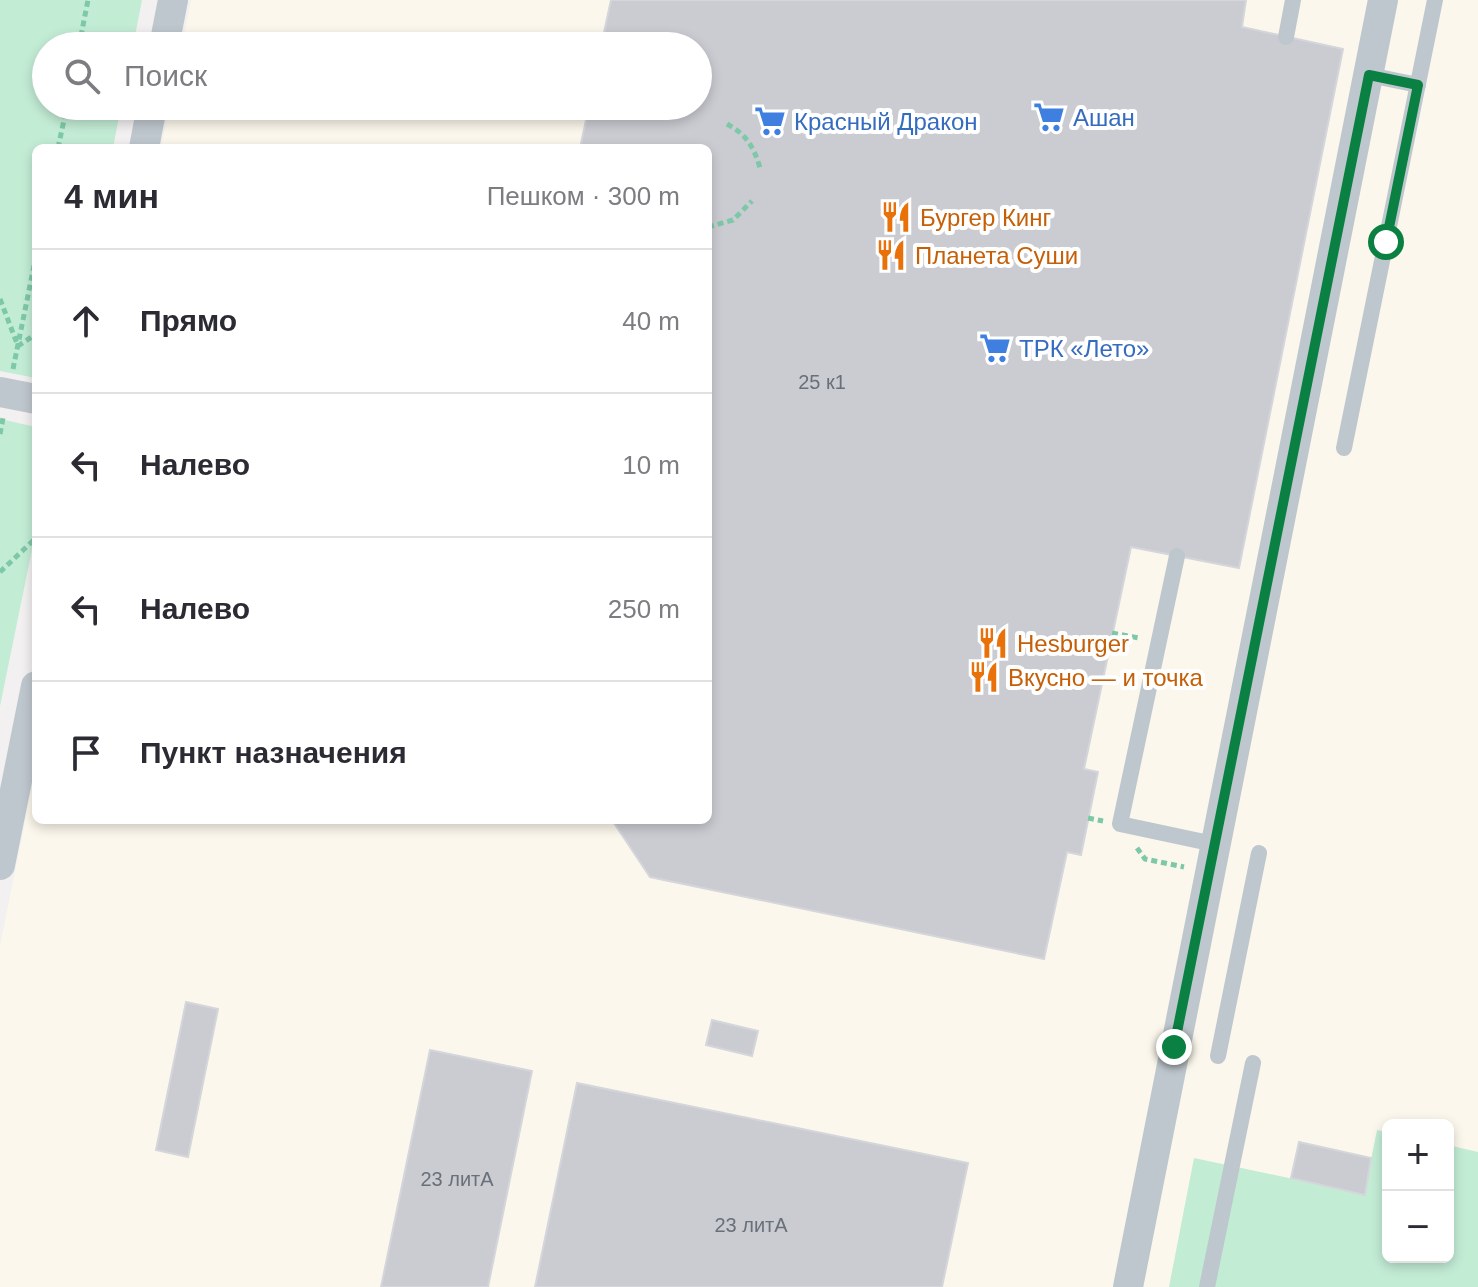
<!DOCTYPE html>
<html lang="ru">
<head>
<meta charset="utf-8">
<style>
	:root { --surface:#fff; --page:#f7f7f7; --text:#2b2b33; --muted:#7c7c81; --line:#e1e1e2 }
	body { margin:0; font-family:Arial,sans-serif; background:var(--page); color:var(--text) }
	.controls { position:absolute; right:24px; bottom:24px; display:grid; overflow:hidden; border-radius:12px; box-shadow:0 4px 12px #0003 }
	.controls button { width:72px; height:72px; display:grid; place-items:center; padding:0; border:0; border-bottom:2px solid var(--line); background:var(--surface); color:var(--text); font:40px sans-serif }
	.stop { position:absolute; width:24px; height:24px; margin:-18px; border:6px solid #0b8043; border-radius:50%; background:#fff }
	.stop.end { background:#0b8043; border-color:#fff; box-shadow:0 2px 8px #0008 }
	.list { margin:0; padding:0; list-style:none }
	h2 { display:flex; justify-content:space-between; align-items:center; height:104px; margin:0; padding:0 32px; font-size:34px }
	h2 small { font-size:26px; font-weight:400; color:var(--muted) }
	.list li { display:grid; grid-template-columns:52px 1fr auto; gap:24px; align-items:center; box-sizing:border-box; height:144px; padding:0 32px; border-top:2px solid var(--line) }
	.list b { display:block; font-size:30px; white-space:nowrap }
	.list em { font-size:26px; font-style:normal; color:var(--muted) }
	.icon { flex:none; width:44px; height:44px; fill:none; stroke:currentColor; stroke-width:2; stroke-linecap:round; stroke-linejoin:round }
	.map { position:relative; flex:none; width:1478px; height:1287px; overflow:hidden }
	.search { position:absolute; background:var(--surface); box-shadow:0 4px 12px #0003; left:32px; top:32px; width:680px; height:88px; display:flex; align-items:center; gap:20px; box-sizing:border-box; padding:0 28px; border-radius:44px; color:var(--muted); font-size:30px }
	.panel { position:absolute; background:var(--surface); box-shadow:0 4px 12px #0003; left:32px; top:144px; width:680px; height:680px; border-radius:12px }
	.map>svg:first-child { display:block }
	.commercial { fill:#fbf7ec; fill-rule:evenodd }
	.green { fill:#c3ecd5 }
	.building { fill:#caccd2; stroke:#d5d6db; stroke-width:2 }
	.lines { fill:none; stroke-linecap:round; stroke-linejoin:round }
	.path { stroke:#7dc8a7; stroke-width:5; stroke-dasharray:6 4; stroke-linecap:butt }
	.service { stroke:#bfc7ce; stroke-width:16 }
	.minor { stroke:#bfc7ce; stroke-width:30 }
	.route { stroke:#0b8043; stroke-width:10 }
	.labels { text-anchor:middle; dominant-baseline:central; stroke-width:8; stroke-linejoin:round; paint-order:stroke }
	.number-label { font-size:20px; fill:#69707a }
	.shop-label { font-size:24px; fill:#366cbe; stroke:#fff; text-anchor:start }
	.food-label { font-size:24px; fill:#c56008; stroke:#fff; text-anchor:start }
</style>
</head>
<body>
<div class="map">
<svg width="1478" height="1287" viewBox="0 0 1478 1287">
	<rect width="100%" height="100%" fill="#f2f0f0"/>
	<path class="commercial" d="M191,0H1478V1287H0V946L36,767V820H708V148H161L169,106H698V46H182ZM1388,1125H1448V1257H1388Z"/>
	<g class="green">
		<polygon points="0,0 142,0 133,46 46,46 46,106 121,106 113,148 36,148 36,378 0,371"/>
		<polygon points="0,419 36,427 36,530 0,706"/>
		<polygon points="1377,1130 1388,1132 1388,1257 1448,1257 1448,1145 1478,1152 1478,1287 1169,1287 1194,1158 1364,1194"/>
	</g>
	<g class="building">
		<polygon points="611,0 1246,0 1242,27 1343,49 1239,568 1131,547 1084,769 1098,772 1081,855 1067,852 1044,959 650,877 612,820 708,820 708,148 580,148 589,106 698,106 698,46 601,46"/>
		<polygon points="186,1002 218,1009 188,1157 156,1150"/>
		<polygon points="712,1020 758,1031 752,1056 706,1045"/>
		<polygon points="430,1050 532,1071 488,1287 381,1287"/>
		<polygon points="577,1083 968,1163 942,1287 535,1287"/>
		<polygon points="1299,1142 1371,1158 1365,1195 1291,1178"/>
	</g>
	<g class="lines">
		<g class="path">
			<polyline points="79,46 88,0"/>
			<path d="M727,124C746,134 754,147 760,168"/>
			<polyline points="58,148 67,106"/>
			<polyline points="708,227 733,220 752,201"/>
			<polyline points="0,299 18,346 36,334"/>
			<polyline points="13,369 36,256"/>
			<polyline points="0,434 3,418"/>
			<polyline points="0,572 36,538"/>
			<polyline points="1112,633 1139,638"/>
			<polyline points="1088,818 1103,821"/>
			<polyline points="1137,848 1145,859 1184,867"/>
		</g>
		<g class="service">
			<polyline points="1286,37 1293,0"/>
			<polyline points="1369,75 1418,85"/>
			<polyline points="1344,448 1435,0"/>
			<polyline points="1177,556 1120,824 1214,844"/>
			<polyline points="1218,1056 1259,853"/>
			<polyline points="1207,1287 1253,1063"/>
		</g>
		<g class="minor">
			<polyline points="164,46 173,0"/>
			<polyline points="144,148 152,106"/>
			<polyline points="0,392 36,399"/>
			<polyline points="0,865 36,686"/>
			<polyline points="1128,1287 1383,0"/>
		</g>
	</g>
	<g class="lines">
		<polyline class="route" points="1174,1047 1369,75 1418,85 1386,242"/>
	</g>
	<defs>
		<symbol id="supermarket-bare" viewBox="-9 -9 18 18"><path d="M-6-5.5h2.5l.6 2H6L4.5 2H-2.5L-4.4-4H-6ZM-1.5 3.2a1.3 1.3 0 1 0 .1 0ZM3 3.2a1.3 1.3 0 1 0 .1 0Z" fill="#3f7fe0" stroke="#fff" stroke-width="2.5" paint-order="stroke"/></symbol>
		<symbol id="restaurant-bare" viewBox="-9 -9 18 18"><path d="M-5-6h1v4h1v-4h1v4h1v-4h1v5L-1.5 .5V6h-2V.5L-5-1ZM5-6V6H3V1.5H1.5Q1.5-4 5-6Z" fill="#e8710a" stroke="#fff" stroke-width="2.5" paint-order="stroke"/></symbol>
	</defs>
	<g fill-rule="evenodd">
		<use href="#supermarket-bare" x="1027" y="95" width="44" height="44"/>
		<use href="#supermarket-bare" x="748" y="99" width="44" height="44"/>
		<use href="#restaurant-bare" x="874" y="195" width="44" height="44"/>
		<use href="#restaurant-bare" x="869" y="233" width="44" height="44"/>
		<use href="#supermarket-bare" x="973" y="326" width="44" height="44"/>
		<use href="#restaurant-bare" x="971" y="621" width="44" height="44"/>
		<use href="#restaurant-bare" x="962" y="655" width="44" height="44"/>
	</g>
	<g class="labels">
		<g class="number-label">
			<text x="822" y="382">25 к1</text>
			<text x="457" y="1179">23 литА</text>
			<text x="751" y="1225">23 литА</text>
		</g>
		<g class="shop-label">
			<text x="1073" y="117">Ашан</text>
			<text x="794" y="121">Красный Дракон</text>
			<text x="1019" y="348">ТРК «Лето»</text>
		</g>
		<g class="food-label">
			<text x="920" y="217">Бургер Кинг</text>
			<text x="915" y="255">Планета Суши</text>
			<text x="1017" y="643">Hesburger</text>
			<text x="1008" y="677">Вкусно — и точка</text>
		</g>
	</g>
</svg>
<div class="controls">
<button>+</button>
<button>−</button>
</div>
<div class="stop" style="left:1386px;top:242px"></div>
<div class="stop end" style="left:1174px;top:1047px"></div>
<div class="search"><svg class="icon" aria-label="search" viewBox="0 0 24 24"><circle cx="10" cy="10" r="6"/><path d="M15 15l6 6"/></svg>Поиск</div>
<section class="panel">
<h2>4 мин<small>Пешком · 300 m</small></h2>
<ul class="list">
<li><svg class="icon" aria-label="ahead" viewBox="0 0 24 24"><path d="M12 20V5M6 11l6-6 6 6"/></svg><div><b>Прямо</b></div><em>40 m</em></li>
<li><svg class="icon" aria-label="left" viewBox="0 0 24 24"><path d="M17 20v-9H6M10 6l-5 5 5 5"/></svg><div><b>Налево</b></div><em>10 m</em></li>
<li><svg class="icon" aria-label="left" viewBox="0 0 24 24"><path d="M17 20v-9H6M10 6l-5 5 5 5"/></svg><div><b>Налево</b></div><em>250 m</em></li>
<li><svg class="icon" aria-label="arrive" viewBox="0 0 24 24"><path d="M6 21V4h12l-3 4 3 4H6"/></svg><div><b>Пункт назначения</b></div></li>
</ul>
</section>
</div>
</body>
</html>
